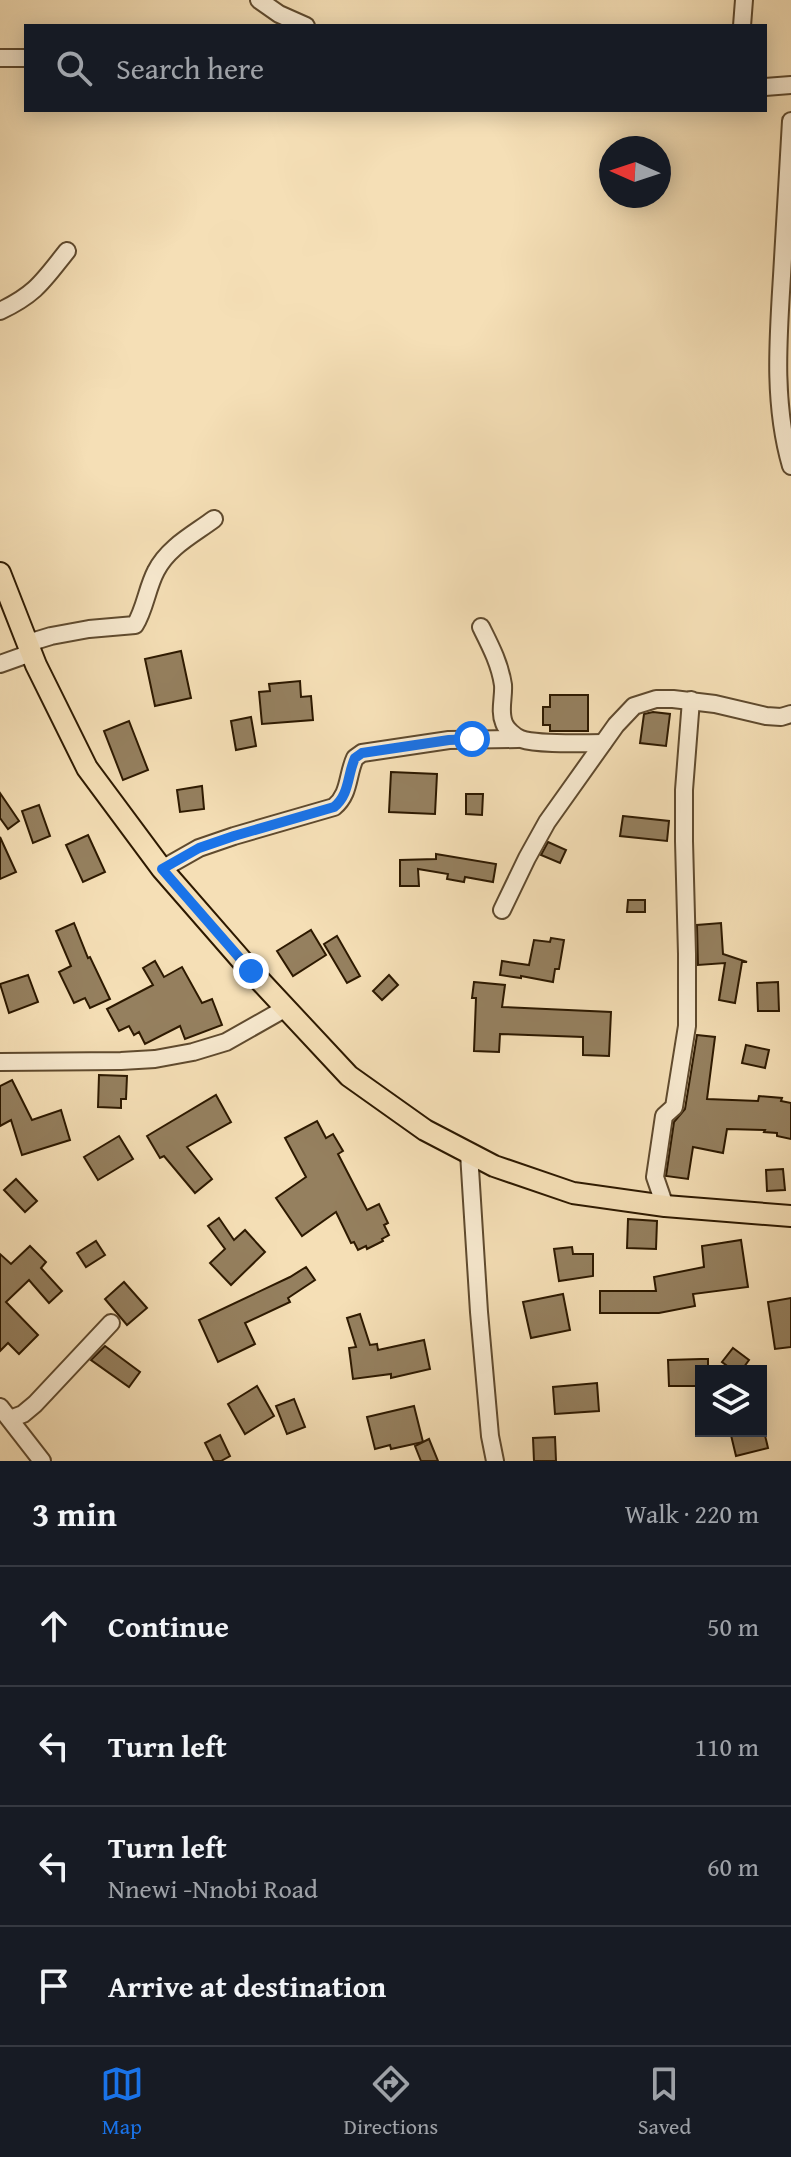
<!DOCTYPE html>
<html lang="en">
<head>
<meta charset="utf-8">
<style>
	:root { --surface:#171b24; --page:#242831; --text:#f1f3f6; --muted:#9ea1a6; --line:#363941; --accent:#1a73e8 }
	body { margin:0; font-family:"Gentium Book Plus",serif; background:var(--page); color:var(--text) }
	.controls { position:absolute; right:24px; bottom:24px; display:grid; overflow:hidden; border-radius:0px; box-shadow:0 4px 20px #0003 }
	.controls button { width:72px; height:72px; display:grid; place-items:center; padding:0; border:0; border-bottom:2px solid var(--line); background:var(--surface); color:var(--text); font:40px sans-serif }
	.compass { position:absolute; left:599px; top:136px; width:72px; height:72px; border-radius:50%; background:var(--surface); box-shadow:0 4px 20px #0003; rotate:273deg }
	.stop { position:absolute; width:24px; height:24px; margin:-18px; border:6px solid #1a73e8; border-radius:50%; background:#fff }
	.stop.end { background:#1a73e8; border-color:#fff; box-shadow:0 2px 8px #0008 }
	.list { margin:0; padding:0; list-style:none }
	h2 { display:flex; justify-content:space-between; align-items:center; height:104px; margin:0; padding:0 32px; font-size:34px }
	h2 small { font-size:26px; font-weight:400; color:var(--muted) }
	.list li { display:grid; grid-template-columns:52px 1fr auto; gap:24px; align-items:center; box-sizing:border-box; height:120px; padding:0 32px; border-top:2px solid var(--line) }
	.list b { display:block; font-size:30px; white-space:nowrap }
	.list p { margin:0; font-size:26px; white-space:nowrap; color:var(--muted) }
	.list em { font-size:26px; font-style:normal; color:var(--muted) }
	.icon { flex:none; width:44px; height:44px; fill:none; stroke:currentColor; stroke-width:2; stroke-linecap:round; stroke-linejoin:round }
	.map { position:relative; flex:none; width:791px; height:1461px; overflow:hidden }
	.search { position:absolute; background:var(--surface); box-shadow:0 4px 20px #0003; left:24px; right:24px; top:24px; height:88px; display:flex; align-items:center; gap:20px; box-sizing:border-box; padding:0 28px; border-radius:0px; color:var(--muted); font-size:30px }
	.sheet { height:584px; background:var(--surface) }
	nav { display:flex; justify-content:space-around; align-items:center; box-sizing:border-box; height:112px; border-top:2px solid var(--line); background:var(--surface); font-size:22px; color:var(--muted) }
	nav a { display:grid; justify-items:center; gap:4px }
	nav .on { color:var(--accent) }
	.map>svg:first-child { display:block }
	.building { fill:#95805f; stroke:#2d1900; stroke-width:2 }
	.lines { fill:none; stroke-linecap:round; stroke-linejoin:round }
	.minor-casing { stroke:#5f4a2e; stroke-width:20 }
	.major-casing { stroke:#2d1900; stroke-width:24 }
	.minor { stroke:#f8ead0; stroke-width:16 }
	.major { stroke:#f5dfb6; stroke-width:20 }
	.route { stroke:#1a73e8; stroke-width:10 }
</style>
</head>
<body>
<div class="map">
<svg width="791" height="1461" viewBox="0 0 791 1461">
	<rect width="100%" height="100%" fill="#f5dfb6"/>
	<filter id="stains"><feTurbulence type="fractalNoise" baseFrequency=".0025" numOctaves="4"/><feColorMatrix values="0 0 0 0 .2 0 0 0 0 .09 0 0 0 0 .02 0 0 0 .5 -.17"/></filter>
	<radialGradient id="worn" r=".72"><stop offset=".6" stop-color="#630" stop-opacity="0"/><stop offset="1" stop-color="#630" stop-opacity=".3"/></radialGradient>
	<g class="building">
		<polygon points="181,651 191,698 155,706 145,659"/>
		<polygon points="300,681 301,697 311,696 313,720 262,724 259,692 270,691 269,684"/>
		<polygon points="550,695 588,695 588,731 550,731 550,725 543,725 543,707 550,707"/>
		<polygon points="653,712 670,714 666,746 640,743 644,714"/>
		<polygon points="251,717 256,746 236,750 231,721"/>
		<polygon points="129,721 148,770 123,780 104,731"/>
		<polygon points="391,772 437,774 435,814 389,812"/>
		<polygon points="202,786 204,809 180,812 177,790"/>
		<polygon points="0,793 19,821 8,829 0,818"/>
		<polygon points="466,794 483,794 482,815 466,814"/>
		<polygon points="39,805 50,836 33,843 22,811"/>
		<polygon points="623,816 669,821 667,841 620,836"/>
		<polygon points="88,835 105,872 83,882 66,845"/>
		<polygon points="0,837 16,872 0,879"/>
		<polygon points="548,842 566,850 560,863 541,855"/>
		<polygon points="436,854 496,864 493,882 465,877 464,882 447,879 448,874 418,869 419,886 400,886 400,860 436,859"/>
		<polygon points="628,900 645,900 645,912 627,912"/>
		<polygon points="74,923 88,958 90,957 110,999 90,1008 85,998 74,1003 59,972 71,966 56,931"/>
		<polygon points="721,923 723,954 747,962 742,962 735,1003 719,1000 725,963 698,965 697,925"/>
		<polygon points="311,930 326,955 293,976 277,951"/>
		<polygon points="337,936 360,976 347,983 324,944"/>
		<polygon points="551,938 564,940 559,969 555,969 553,982 521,976 521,978 500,975 502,961 529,965 534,940 550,942"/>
		<polygon points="155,961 164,977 182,967 202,1003 212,999 222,1025 185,1039 180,1026 145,1044 139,1032 134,1035 129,1026 119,1031 107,1009 153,985 143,968"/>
		<polygon points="28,975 38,1002 9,1013 0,984"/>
		<polygon points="389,975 398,985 382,1000 373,991"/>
		<polygon points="474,982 505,985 502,1007 611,1012 609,1056 583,1055 583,1037 500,1034 499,1052 474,1051 476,998 472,998"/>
		<polygon points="778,982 779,1011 758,1011 757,983"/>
		<polygon points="697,1035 715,1037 707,1099 758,1101 759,1096 782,1098 781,1101 791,1103 791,1139 777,1136 777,1133 764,1132 765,1130 727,1129 723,1153 693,1147 688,1179 666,1176 674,1122 685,1109"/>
		<polygon points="746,1045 769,1050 765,1068 742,1063"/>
		<polygon points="99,1075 127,1076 126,1099 121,1099 121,1108 98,1107"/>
		<polygon points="12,1080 32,1120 61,1110 70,1140 22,1155 11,1120 0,1126 0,1086"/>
		<polygon points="216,1095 231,1122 187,1147 212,1179 195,1193 164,1156 160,1158 147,1136"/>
		<polygon points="317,1121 326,1138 333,1134 343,1151 338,1154 367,1210 379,1204 388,1223 384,1225 389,1235 382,1239 383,1241 367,1249 366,1246 358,1250 354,1242 351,1243 336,1212 302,1236 276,1198 306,1177 285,1138"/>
		<polygon points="119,1136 133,1159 98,1180 84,1157"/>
		<polygon points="783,1169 785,1190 767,1191 766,1170"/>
		<polygon points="16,1179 37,1201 25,1212 4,1190"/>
		<polygon points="219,1218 234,1240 245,1230 265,1252 231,1285 210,1263 225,1249 208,1226"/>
		<polygon points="628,1219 657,1221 656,1249 627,1248"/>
		<polygon points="741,1240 748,1287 693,1294 695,1306 659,1313 600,1313 600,1291 656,1291 654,1277 704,1267 702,1246"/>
		<polygon points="96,1241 105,1255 86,1267 77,1253"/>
		<polygon points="30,1246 46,1262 41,1268 62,1291 49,1303 29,1280 6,1302 38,1335 19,1354 8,1343 0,1351 0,1254 11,1264"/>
		<polygon points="572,1247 573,1254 593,1254 593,1276 559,1281 554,1249"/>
		<polygon points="306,1267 315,1280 288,1298 290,1302 245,1323 255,1344 218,1362 199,1320 290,1277"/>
		<polygon points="124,1282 147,1308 127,1325 105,1299"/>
		<polygon points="563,1294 570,1330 531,1338 523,1302"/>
		<polygon points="791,1298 791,1347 775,1349 768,1302"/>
		<polygon points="360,1314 370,1345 377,1344 378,1350 424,1340 430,1369 391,1378 391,1374 353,1379 349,1348 356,1347 347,1318"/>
		<polygon points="105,1346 140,1372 129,1387 91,1360"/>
		<polygon points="733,1348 749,1360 741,1371 734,1371 722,1362"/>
		<polygon points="701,1359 708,1359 708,1371 701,1371 701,1386 669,1386 668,1360"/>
		<polygon points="597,1383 599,1411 555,1414 553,1387"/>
		<polygon points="257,1386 274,1416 245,1434 228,1404"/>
		<polygon points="294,1399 305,1427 287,1434 276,1406"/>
		<polygon points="414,1406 423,1442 391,1449 390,1445 375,1449 367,1417"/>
		<polygon points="730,1431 764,1431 768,1448 736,1456"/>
		<polygon points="220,1435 230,1456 221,1461 214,1461 205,1443"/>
		<polygon points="555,1437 556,1461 534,1461 533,1438"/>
		<polygon points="429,1439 438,1461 421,1461 415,1446"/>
	</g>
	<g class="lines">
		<defs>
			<g id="minor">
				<polyline points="259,0 279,14 306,26"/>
				<polyline points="742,26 744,0"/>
				<polyline points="0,58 26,58"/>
				<polyline points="765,87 791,85"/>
				<path d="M791,121C788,173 785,224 782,276C778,340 773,404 791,466"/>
				<path d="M0,311C36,294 43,281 67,251"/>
				<path d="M481,627C490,645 500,664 503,685C504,697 499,711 504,723C506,729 515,737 521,739C539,745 582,743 603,743"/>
				<path d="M28,643L51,636L89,629L135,625C145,609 147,588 156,571C168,547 194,534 214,519"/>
				<polyline points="0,664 31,653"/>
				<path d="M162,869L199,848L234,836L334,807C350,794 347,775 355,758L362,753L449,740L518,739"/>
				<polyline points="502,910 527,858 547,822 616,725 634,706 656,699 673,699 715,704 766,716 781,717 791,714"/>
				<polyline points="0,1062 121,1061 155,1059 193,1052 226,1042 286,1008"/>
				<polyline points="469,1153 479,1312 490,1436 495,1461"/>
				<polyline points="665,1206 655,1177 664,1116 674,1107 687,1026 687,954 684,841 684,790 691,700"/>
				<polyline points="0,1407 42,1461"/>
				<polyline points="10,1419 23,1414 35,1404 111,1323"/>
			</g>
			<polyline id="major" points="0,573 36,665 87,768 162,869 251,971 349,1076 425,1130 494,1166 573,1193 665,1206 791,1216"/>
		</defs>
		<use href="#minor" class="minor-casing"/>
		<use href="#major" class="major-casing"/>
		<use href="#minor" class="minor"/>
		<use href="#major" class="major"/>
	</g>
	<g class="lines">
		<path class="route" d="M251,971L162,869L199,848L234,836L334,807C350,794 347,775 355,758L362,753L449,740L472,739"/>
	</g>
	<rect width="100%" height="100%" filter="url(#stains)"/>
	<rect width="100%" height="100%" fill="url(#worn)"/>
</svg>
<div class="controls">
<button><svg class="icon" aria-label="layers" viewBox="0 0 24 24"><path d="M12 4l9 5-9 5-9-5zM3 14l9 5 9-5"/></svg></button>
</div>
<svg class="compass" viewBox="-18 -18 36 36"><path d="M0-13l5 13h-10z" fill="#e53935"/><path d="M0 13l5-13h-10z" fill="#9ea1a6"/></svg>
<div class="stop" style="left:472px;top:739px"></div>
<div class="stop end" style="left:251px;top:971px"></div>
<div class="search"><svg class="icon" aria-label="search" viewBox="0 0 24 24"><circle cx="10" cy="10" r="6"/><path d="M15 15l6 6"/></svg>Search here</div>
</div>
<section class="sheet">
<h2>3 min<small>Walk · 220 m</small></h2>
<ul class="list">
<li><svg class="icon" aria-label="ahead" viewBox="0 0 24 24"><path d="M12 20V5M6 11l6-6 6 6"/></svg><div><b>Continue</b></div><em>50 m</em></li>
<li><svg class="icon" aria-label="left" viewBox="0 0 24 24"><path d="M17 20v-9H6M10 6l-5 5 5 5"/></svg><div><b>Turn left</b></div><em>110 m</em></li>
<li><svg class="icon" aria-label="left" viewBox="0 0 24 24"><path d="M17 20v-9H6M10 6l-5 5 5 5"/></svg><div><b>Turn left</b><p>Nnewi -Nnobi Road</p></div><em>60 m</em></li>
<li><svg class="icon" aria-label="arrive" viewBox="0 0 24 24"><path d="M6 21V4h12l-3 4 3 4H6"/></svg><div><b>Arrive at destination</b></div></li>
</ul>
</section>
<nav>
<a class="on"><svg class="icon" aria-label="map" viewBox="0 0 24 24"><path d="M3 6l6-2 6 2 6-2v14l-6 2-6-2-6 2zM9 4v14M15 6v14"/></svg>Map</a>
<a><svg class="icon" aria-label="directions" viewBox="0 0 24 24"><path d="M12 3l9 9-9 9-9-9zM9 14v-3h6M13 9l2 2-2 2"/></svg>Directions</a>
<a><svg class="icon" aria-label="saved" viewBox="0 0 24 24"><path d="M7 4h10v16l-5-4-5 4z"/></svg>Saved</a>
</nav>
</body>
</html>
